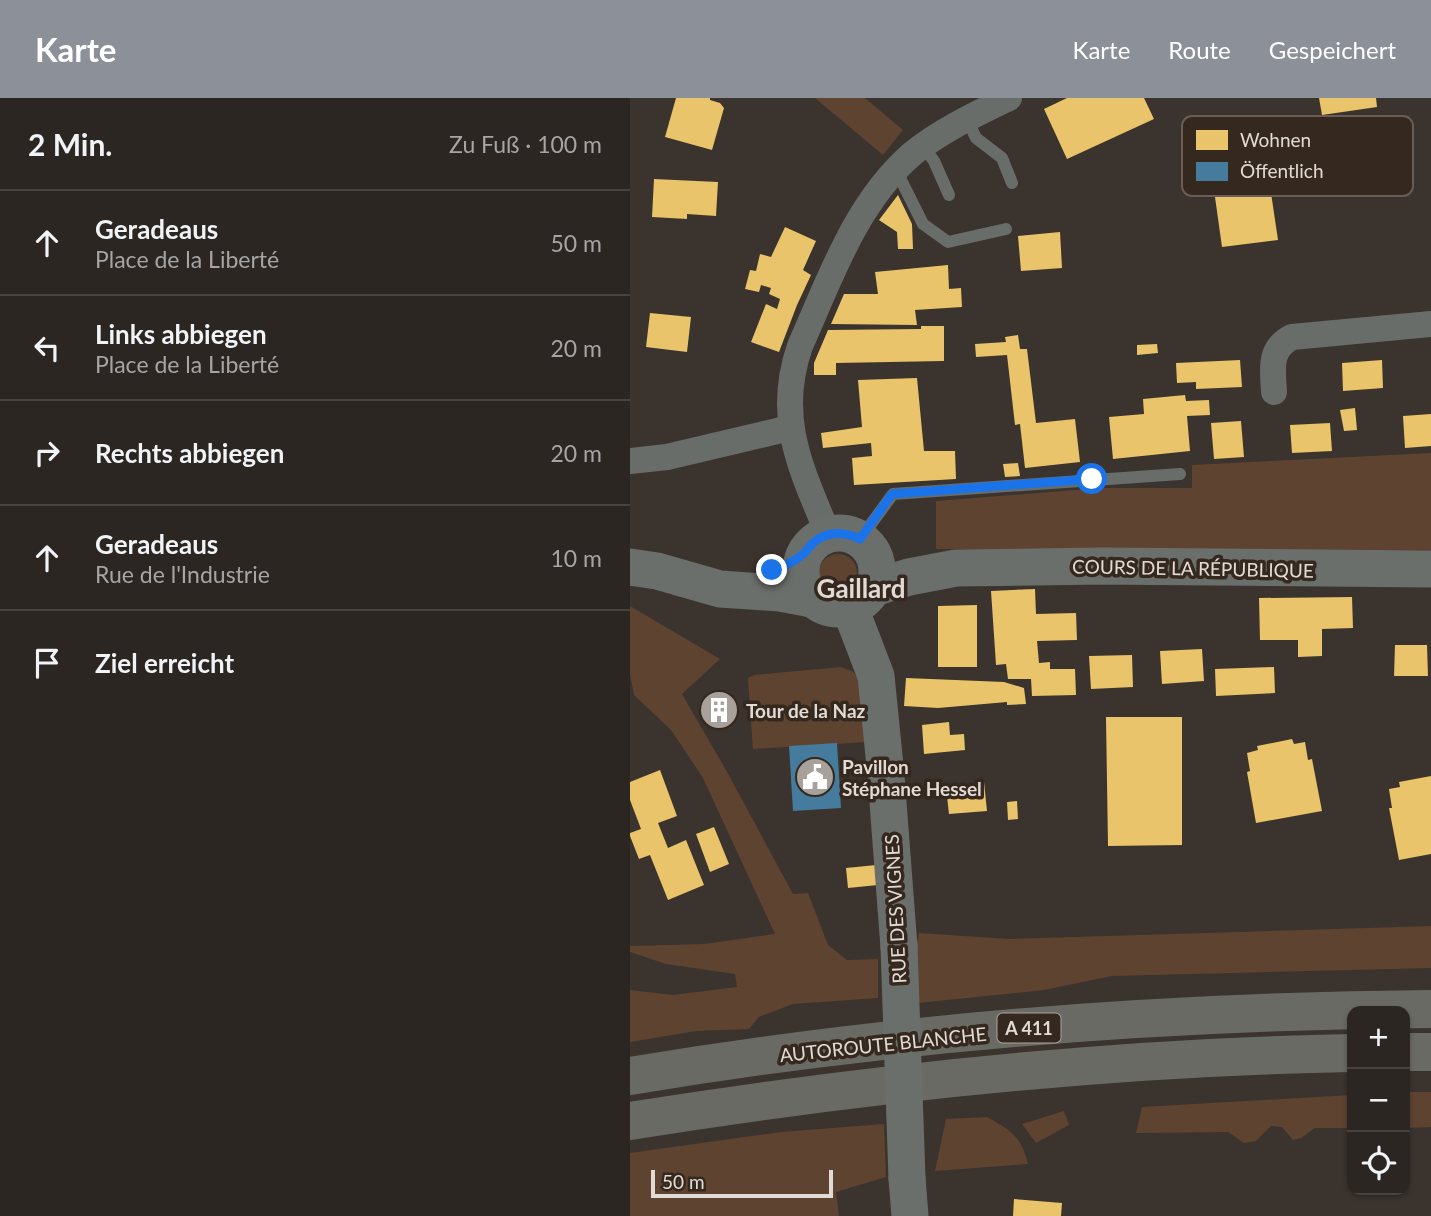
<!DOCTYPE html>
<html lang="de">
<head>
<meta charset="utf-8">
<style>
	:root { --surface:#2c2622; --page:#342e2a; --text:#f1f3f6; --muted:#a6a5a5; --line:#484340; --accent:#8c9099 }
	body { margin:0; font-family:Lato,sans-serif; background:var(--page); color:var(--text) }
	.controls { position:absolute; right:21px; bottom:21px; display:grid; overflow:hidden; border-radius:14px; box-shadow:0 2px 5px #0004 }
	.controls button { width:63px; height:63px; display:grid; place-items:center; padding:0; border:0; border-bottom:2px solid var(--line); background:var(--surface); color:var(--text); font:35px sans-serif }
	.scale { position:absolute; left:21px; bottom:18px; width:182px; box-sizing:border-box; padding-left:7px; border:4px solid #e2dad4; border-top:0; font-size:19px; line-height:24px; white-space:nowrap; color:#e2dad4; -webkit-text-stroke:5px #35281f; paint-order:stroke }
	.stop { position:absolute; width:21px; height:21px; margin:-16px; border:5px solid #1a73e8; border-radius:50%; background:#fff }
	.stop.end { background:#1a73e8; border-color:#fff; box-shadow:0 2px 7px #0008 }
	.list { margin:0; padding:0; list-style:none }
	h2 { display:flex; justify-content:space-between; align-items:center; height:91px; margin:0; padding:0 28px; font-size:30px }
	h2 small { font-size:23px; font-weight:400; color:var(--muted) }
	.list li { display:grid; grid-template-columns:46px 1fr auto; gap:21px; align-items:center; box-sizing:border-box; height:105px; padding:0 28px; border-top:2px solid var(--line) }
	.list b { display:block; font-size:26px; white-space:nowrap }
	.list p { margin:0; font-size:23px; white-space:nowrap; color:var(--muted) }
	.list em { font-size:23px; font-style:normal; color:var(--muted) }
	.icon { flex:none; width:38px; height:38px; fill:none; stroke:currentColor; stroke-width:2; stroke-linecap:round; stroke-linejoin:round }
	.map { position:relative; flex:none; width:801px; height:1118px; overflow:hidden }
	header { display:flex; align-items:center; gap:42px; box-sizing:border-box; height:98px; padding:0 35px; background:var(--accent); color:#fff }
	header strong { font-size:33px }
	nav { display:flex; gap:38px; margin-inline-start:auto; font-size:24px }
	main { display:flex }
	aside { flex:1; background:var(--surface) }
	.map>svg:first-child { display:block }
	.green { fill:#5e4331 }
	.homes { fill:#e9c46a }
	.public { fill:#457b9d }
	.lines { fill:none; stroke-linecap:round; stroke-linejoin:round }
	.lane { stroke:#696d6a; stroke-width:12 }
	.street { stroke:#696d6a; stroke-width:26 }
	.secondary { stroke:#6b6f6b; stroke-width:37 }
	.highway { stroke:#6a6a65; stroke-width:38 }
	.secondary-bridge { stroke:#6b6f6b; stroke-width:37 }
	.route { stroke:#1a73e8; stroke-width:9 }
	.labels { text-anchor:middle; dominant-baseline:central; stroke-width:7; stroke-linejoin:round; paint-order:stroke }
	.shield { fill:#35281f; stroke:#aea59e; stroke-width:2 }
	.shield-label { font-size:18px; font-weight:bold; fill:#e2dad4 }
	.street-label { font-size:19px; fill:#e2dad4; stroke:#35281f }
	.poi-label { font-size:19px; font-weight:bold; fill:#e2dad4; stroke:#35281f; text-anchor:start }
	.district-label { font-size:26px; font-weight:bold; fill:#e2dad4; stroke:#35281f }
	.key { fill:#35281f; stroke:#695d55; stroke-width:2 }
	.key-label { font-size:19px; fill:#e2dad4 }
</style>
</head>
<body>
<header>
<strong>Karte</strong>
<nav><a>Karte</a><a>Route</a><a>Gespeichert</a></nav>
</header>
<main>
<aside>
<h2>2 Min.<small>Zu Fuß · 100 m</small></h2>
<ul class="list">
<li><svg class="icon" aria-label="ahead" viewBox="0 0 24 24"><path d="M12 20V5M6 11l6-6 6 6"/></svg><div><b>Geradeaus</b><p>Place de la Liberté</p></div><em>50 m</em></li>
<li><svg class="icon" aria-label="left" viewBox="0 0 24 24"><path d="M17 20v-9H6M10 6l-5 5 5 5"/></svg><div><b>Links abbiegen</b><p>Place de la Liberté</p></div><em>20 m</em></li>
<li><svg class="icon" aria-label="right" viewBox="0 0 24 24"><path d="M7 20v-9h11M14 6l5 5-5 5"/></svg><div><b>Rechts abbiegen</b></div><em>20 m</em></li>
<li><svg class="icon" aria-label="ahead" viewBox="0 0 24 24"><path d="M12 20V5M6 11l6-6 6 6"/></svg><div><b>Geradeaus</b><p>Rue de l'Industrie</p></div><em>10 m</em></li>
<li><svg class="icon" aria-label="arrive" viewBox="0 0 24 24"><path d="M6 21V4h12l-3 4 3 4H6"/></svg><div><b>Ziel erreicht</b></div></li>
</ul>
</aside>
<div class="map">
<svg width="801" height="1118" viewBox="0 0 801 1118">
	<rect width="100%" height="100%" fill="#3b332e"/>
	<g class="green">
		<polygon points="185,0 235,0 273,32 253,57"/>
		<polygon points="801,355 801,452 306,451 306,403 471,390 562,390 562,367"/>
		<circle cx="208" cy="475" r="19"/>
		<polygon points="0,508 90,561 52,596 96,672 163,796 178,795 198,847 217,862 248,861 248,900 163,906 129,919 119,931 66,933 0,944 0,892 43,897 107,889 105,876 36,866 0,854 0,848 74,846 145,836 73,680 41,632 4,597 0,576"/>
		<polygon points="211,569 222,573 229,580 236,644 123,651 118,580 124,577"/>
		<polygon points="801,828 801,870 482,878 414,892 288,905 284,843 288,842 289,835 379,841"/>
		<polygon points="775,994 801,994 801,1029 775,1030"/>
		<polygon points="722,997 722,1030 685,1030 671,1040 663,1042 652,1029 641,1028 626,1043 614,1045 598,1034 506,1035 512,1009"/>
		<polygon points="434,1013 439,1027 406,1045 392,1026"/>
		<path d="M357,1019C381,1033 391,1037 398,1066L305,1073L316,1021Z"/>
		<polygon points="254,1026 256,1079 206,1094 209,1118 0,1118 0,1055 151,1034"/>
	</g>
	<g class="homes">
		<polygon points="46,0 80,0 80,2 90,5 94,10 82,52 35,39"/>
		<polygon points="437,0 514,0 524,21 437,61 414,11"/>
		<polygon points="689,0 746,0 747,9 692,17"/>
		<polygon points="631,27 648,142 592,149 576,35"/>
		<polygon points="24,81 88,84 86,118 57,116 57,121 22,119"/>
		<polygon points="268,97 282,126 283,151 268,151 267,134 249,122"/>
		<polygon points="155,129 186,143 173,172 181,177 167,207 149,254 121,244 136,206 147,211 150,201 139,196 141,190 131,187 129,194 115,191 120,172 126,173 130,156 141,159"/>
		<polygon points="430,134 432,170 391,173 388,138"/>
		<polygon points="318,167 319,191 331,190 332,209 285,212 287,227 201,226 214,196 248,196 245,174"/>
		<polygon points="20,215 61,219 57,254 16,249"/>
		<polygon points="291,228 314,228 314,263 206,265 206,277 184,277 184,265 198,232 291,231"/>
		<polygon points="388,237 390,251 397,251 406,325 445,321 450,364 395,370 390,326 385,327 377,257 346,259 345,246 376,244 375,239"/>
		<polygon points="527,246 528,255 507,257 507,247"/>
		<polygon points="610,262 612,289 566,291 566,284 547,285 546,265"/>
		<polygon points="752,262 753,290 713,293 712,265"/>
		<polygon points="287,280 294,353 325,353 326,381 224,387 222,360 242,358 241,345 193,350 191,335 232,329 228,282"/>
		<polygon points="555,297 556,303 579,302 580,317 557,318 560,353 483,361 479,319 514,316 513,301"/>
		<polygon points="725,310 727,332 714,333 710,312"/>
		<polygon points="801,316 801,348 775,350 773,318"/>
		<polygon points="611,323 614,359 584,361 581,325"/>
		<polygon points="700,325 702,353 662,355 660,327"/>
		<polygon points="388,365 390,378 375,379 373,366"/>
		<polygon points="405,491 406,516 446,515 447,542 407,543 409,565 420,564 420,571 445,571 446,597 402,598 401,581 378,581 376,566 366,567 361,493"/>
		<polygon points="722,499 723,530 692,531 692,558 668,559 668,542 630,542 629,500"/>
		<polygon points="347,507 347,569 308,569 308,508"/>
		<polygon points="765,547 797,547 798,578 764,578"/>
		<polygon points="572,551 574,583 532,586 530,553"/>
		<polygon points="502,557 503,589 461,591 459,558"/>
		<polygon points="644,569 645,595 586,598 585,571"/>
		<polygon points="276,580 374,584 394,590 396,606 377,607 377,604 308,610 274,608"/>
		<circle cx="89" cy="612" r="6"/>
		<polygon points="476,619 552,619 552,747 478,748"/>
		<polygon points="319,624 320,637 334,636 335,652 294,656 292,627"/>
		<polygon points="662,641 664,646 675,644 678,662 682,661 692,713 626,725 617,674 620,673 617,655 628,652 627,648"/>
		<polygon points="30,672 47,718 28,725 38,750 56,742 74,787 38,802 20,757 9,761 0,738 0,735 11,731 0,702 0,684"/>
		<polygon points="801,678 801,756 769,762 759,710 762,710 759,691 770,689 769,684"/>
		<polygon points="354,684 357,713 319,716 316,690"/>
		<polygon points="387,703 388,721 378,722 377,704"/>
		<polygon points="84,729 99,766 80,774 66,736"/>
		<polygon points="246,767 248,787 218,790 216,770"/>
		<polygon points="384,1101 432,1105 431,1118 383,1118"/>
	</g>
	<polygon class="public" points="207,645 211,710 163,713 159,648"/>
	<g class="lines">
		<g class="lane">
			<polyline points="337,21 346,40 372,60 382,85"/>
			<polyline points="293,48 304,63 319,97"/>
			<polyline points="266,72 293,126 318,144 376,131"/>
			<polyline points="230,441 263,396 550,376"/>
		</g>
		<g class="street">
			<path d="M644,294C643,272 638,251 662,239L801,226"/>
			<polyline points="0,363 37,359 160,330"/>
			<path d="M198,436C171,370 145,320 170,248C200,181 225,106 282,56C310,33 346,16 379,0"/>
		</g>
		<g class="secondary">
			<circle cx="209" cy="473" r="38"/>
			<polyline points="0,469 27,473 90,491 150,495 182,501"/>
			<polyline points="243,490 279,479 326,470 473,468 801,471"/>
			<polyline points="220,510 246,578 256,678 269,849"/>
			<polyline points="277,1080 280,1118"/>
		</g>
		<g class="highway">
			<polyline points="775,954 801,954"/>
			<path d="M0,978C264,934 534,913 801,911"/>
			<path d="M0,1023C239,985 481,959 722,955"/>
		</g>
		<polyline class="secondary-bridge" points="269,849 277,1080"/>
	</g>
	<g class="lines">
		<path class="route" d="M142,472C153,468 163,465 172,457C176,454 179,449 183,445C196,433 214,433 230,441L262,396L462,381"/>
	</g>
	<defs>
		<symbol id="building-disc" viewBox="-11 -11 22 22"><circle r="9.5" fill="#a8a09a" stroke="#35281f"/><path d="M-4-6H4V6H1V3H-1V6H-4ZM-2.5-4.3h1.7v1.8h-1.7ZM.8-4.3h1.7v1.8H.8ZM-2.5-1h1.7V.8h-1.7ZM.8-1h1.7V.8H.8Z" fill="#fff"/></symbol>
		<symbol id="civic-disc" viewBox="-11 -11 22 22"><circle r="9.5" fill="#a8a09a" stroke="#35281f"/><path d="M-.6-6.5H3V-4.5H.6V-3L4-1V1h2V6H-6V1h2V-1L-.6-3ZM-1.2 2.5V6h2.4V2.5Z" fill="#fff"/></symbol>
	</defs>
	<g fill-rule="evenodd">
		<use href="#building-disc" x="67" y="590" width="44" height="44"/>
		<use href="#civic-disc" x="163" y="657" width="44" height="44"/>
	</g>
	<g class="labels">
		<rect class="shield" x="367.5" y="915.5" width="63" height="29" rx="5"/>
		<g class="shield-label">
			<text x="399" y="930">A 411</text>
		</g>
		<g class="street-label">
			<text transform="translate(563 470) rotate(1)">COURS DE LA RÉPUBLIQUE</text>
			<text transform="translate(265 811) rotate(-93)">RUE DES VIGNES</text>
			<text transform="translate(253 946) rotate(-6)">AUTOROUTE BLANCHE</text>
		</g>
		<g class="poi-label">
			<text x="116" y="612">Tour de la Naz</text>
			<text x="212" y="668">Pavillon<tspan x="212" dy="22">Stéphane Hessel</tspan></text>
		</g>
		<g class="district-label">
			<text x="231" y="490">Gaillard</text>
		</g>
	</g>
	<rect x="552" y="18" width="231" height="80" rx="10" class="key"/>
	<rect x="566" y="32" width="32" height="20" fill="#e9c46a"/>
	<rect x="566" y="64" width="32" height="19" fill="#457b9d"/>
	<g class="key-label">
		<text x="610" y="49">Wohnen</text>
		<text x="610" y="80">Öffentlich</text>
	</g>
</svg>
<div class="controls">
<button>+</button>
<button>−</button>
<button><svg class="icon" aria-label="locate" viewBox="0 0 24 24"><circle cx="12" cy="12" r="6"/><path d="M12 2v4M12 18v4M2 12h4M18 12h4"/></svg></button>
</div>
<div class="scale">50 m</div>
<div class="stop" style="left:462px;top:381px"></div>
<div class="stop end" style="left:142px;top:472px"></div>
</div>
</main>
</body>
</html>
